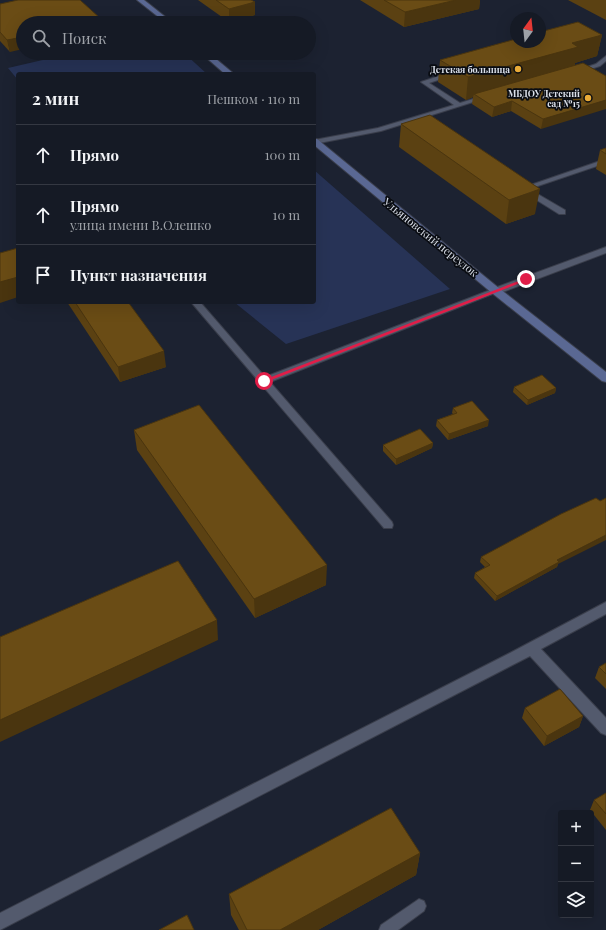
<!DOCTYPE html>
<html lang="ru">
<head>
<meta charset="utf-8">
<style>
	:root { --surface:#151a25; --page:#222732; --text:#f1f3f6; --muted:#9da1a7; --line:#343842 }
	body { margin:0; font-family:"Playfair Display",serif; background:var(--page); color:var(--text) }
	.controls { position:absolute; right:12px; bottom:12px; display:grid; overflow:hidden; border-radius:4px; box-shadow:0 4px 16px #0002 }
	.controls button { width:36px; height:36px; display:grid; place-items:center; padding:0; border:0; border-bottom:1px solid var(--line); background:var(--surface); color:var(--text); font:20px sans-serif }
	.compass { position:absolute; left:510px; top:12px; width:36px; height:36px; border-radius:50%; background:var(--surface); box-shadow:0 4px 16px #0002; rotate:15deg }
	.stop { position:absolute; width:12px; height:12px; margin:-9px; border:3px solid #e11d48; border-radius:50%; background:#fff }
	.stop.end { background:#e11d48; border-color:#fff; box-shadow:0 1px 4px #0008 }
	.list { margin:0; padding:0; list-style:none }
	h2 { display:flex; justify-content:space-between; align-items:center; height:52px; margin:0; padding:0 16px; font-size:17px }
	h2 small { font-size:13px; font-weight:400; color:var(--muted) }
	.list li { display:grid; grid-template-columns:26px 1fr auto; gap:12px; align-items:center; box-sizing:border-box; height:60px; padding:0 16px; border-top:1px solid var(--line) }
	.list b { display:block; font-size:15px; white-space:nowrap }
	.list p { margin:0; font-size:13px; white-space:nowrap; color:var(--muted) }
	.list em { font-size:13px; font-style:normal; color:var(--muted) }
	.icon { flex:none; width:22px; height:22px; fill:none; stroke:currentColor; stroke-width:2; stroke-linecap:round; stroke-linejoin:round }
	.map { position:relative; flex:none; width:606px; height:930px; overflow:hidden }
	.search { position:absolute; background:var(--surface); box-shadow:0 4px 16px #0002; left:16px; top:16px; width:300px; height:44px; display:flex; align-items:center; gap:10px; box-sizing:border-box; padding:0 14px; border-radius:22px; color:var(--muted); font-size:15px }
	.panel { position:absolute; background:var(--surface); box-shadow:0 4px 16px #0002; left:16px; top:72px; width:300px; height:232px; border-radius:4px }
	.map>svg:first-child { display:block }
	.green { fill:#273356 }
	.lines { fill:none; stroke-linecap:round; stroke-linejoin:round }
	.service-casing { stroke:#3a3e4b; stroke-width:2 }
	.minor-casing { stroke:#3a3e4b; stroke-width:2 }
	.secondary-casing { stroke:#3a3e4b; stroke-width:2 }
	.service { fill:#535a6d; fill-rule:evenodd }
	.minor { fill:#535a6d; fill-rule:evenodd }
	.secondary { fill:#5a6893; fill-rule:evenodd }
	.wall { fill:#5b4112 }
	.shaded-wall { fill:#4a350f }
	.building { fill:#6a4c15; stroke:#4a350f }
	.route { fill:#e11d48 }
	.poi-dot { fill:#e9ab38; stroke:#090c12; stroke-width:1.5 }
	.labels { text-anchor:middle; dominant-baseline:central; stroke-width:3.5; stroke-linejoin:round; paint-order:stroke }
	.far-poi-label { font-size:9px; font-weight:bold; fill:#dce1eb; stroke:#090c12; text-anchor:end }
	.street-label { font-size:11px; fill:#dce1eb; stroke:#090c12 }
</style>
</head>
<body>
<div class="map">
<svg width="606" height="930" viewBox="0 0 606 930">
	<rect width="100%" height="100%" fill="#1c2231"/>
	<g class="green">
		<polygon points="73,53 184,53 207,74 18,74 18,80 8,68"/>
		<polygon points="314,170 450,289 286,344 234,302 314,302"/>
	</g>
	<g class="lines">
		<defs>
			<g id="service">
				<polygon points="606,56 606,61 600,66 578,73 575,71 596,64"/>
				<polygon points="451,72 454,74 453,75 429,83 460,103 486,95 489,97 381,131 314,144 314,140 378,128 454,105 421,82"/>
				<polygon points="606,159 606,163 529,189 565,210 565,214 559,214 519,189"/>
				<polygon points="493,289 496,289 500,291 270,382 392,522 393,525 392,528 384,528 191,302 200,302 265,377"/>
				<polygon points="419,899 424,901 426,906 424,911 398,930 379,930 381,925"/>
			</g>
			<g id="minor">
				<polygon points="606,247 606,253 500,293 492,293 491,291 492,289"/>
				<polygon points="606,602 606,614 541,649 606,718 606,735 601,733 530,656 0,930 0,913 510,653"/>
			</g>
			<g id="secondary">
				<polygon points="137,0 144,0 173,23 166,23"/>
				<polygon points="201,53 209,53 234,74 225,74"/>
				<polygon points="314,139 317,139 500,289 606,372 606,382 602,381 492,293 314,145"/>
			</g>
		</defs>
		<use href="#service" class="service-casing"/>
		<use href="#minor" class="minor-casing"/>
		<use href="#secondary" class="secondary-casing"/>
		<use href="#service" class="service"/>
		<use href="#minor" class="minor"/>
		<use href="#secondary" class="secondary"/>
	</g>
	<g class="wall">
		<polygon points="198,0 251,0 255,15 229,22"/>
		<polygon points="360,0 480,0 479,9 404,27"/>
		<polygon points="568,0 606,0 606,20"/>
		<polygon points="0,4 10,52 0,41"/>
		<polygon points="602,35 597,56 575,63 575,66 541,129 511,111 492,117 472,104 473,97 466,100 438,82 440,60"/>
		<polygon points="401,124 535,214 506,224 399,147"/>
		<polygon points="606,148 606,175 596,169 600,150"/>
		<polygon points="67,302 128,302 166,367 120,382"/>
		<polygon points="514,387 556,388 555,393 527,405 513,392"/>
		<polygon points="453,408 488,426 448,440 436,426 437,420 453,414 452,413"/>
		<polygon points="134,430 326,585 255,618 137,450"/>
		<polygon points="433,443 432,448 396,465 383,451 383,445"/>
		<polygon points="481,557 558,564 557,567 495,601 474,578 475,573 485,567 480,562"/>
		<polygon points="606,663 606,689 595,678 599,667"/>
		<polygon points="525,708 583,716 579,727 544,746 522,718"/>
		<polygon points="606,793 606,830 590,810 594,800"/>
		<polygon points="420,853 416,875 318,930 239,930 231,915 229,894"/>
	</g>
	<g class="shaded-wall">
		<polygon points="456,0 480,0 479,9 404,27 405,12"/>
		<polygon points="255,2 255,15 229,22 229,9"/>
		<polygon points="101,19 102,23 85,23"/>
		<polygon points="602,35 597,56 575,63 574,69 474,94 473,97 466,100 468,77 572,43"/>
		<polygon points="23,37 23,49 10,52 7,40"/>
		<polygon points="606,100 606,109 541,129 543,119"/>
		<polygon points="512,101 511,111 492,117 494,107"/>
		<polygon points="540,189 535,214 506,224 509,200"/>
		<polygon points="18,277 18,297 0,303 0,282"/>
		<polygon points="164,351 166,367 120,382 118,367"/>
		<polygon points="556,388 555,393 527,405 528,400"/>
		<polygon points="489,420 488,426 448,440 449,434"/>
		<polygon points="433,443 432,448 396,465 396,459"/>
		<polygon points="606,535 606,540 558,564 557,567 495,601 497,596 557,560"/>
		<polygon points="327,565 326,585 255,618 254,599"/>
		<polygon points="217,620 218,640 0,742 0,720"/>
		<polygon points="583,716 579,727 544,746 547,736"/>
		<polygon points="420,853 416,875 318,930 280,930"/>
	</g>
	<g class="building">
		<polygon points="18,0 80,0 101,19 85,23 23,23 23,37 7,40 0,32 0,4"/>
		<polygon points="216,0 251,0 255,2 229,9"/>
		<polygon points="384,0 456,0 405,12"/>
		<polygon points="578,22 602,35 572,43 578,47 468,77 440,60 516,39 516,42 540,42 540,32"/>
		<polygon points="583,63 606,76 606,100 543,119 512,101 494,107 474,94"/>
		<polygon points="430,115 540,189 509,200 401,124"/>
		<polygon points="606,148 606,154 600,150"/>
		<polygon points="18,248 18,277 0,282 0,253"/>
		<polygon points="75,302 128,302 164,351 118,367"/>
		<polygon points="542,375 556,388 528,400 514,387"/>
		<polygon points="472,401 489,420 449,434 437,420 457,413 453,408"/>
		<polygon points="199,405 327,565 254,599 134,430"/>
		<polygon points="420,429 433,443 396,459 383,445"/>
		<polygon points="596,498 600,501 606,498 606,535 557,560 559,562 497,596 475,573 490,565 481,557 561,514"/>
		<polygon points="178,561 217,620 0,720 0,637"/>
		<polygon points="606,663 606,674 599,667"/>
		<polygon points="560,689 583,716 547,736 525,708"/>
		<polygon points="606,793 606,814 594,800"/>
		<polygon points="391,808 420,853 280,930 247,930 229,894"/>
		<polygon points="187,915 194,930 159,930"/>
	</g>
	<polygon class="route" points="526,278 528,278 528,280 266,382 261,381"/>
	<g class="poi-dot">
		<circle cx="518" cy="69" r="4"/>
		<circle cx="588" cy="98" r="4"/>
	</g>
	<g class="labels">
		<g class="far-poi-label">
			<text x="510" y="69">Детская больница</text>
			<text x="580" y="93">МБДОУ Детский<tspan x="580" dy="10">сад №15</tspan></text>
		</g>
		<g class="street-label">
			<text transform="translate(431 237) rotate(39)">Ульяновский переулок</text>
		</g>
	</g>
</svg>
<div class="controls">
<button>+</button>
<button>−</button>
<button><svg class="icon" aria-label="layers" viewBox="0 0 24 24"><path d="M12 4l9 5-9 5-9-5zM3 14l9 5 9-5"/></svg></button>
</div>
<svg class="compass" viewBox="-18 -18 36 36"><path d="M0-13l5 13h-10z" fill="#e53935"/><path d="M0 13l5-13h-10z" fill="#9da1a7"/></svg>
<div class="stop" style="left:264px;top:381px"></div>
<div class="stop end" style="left:526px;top:279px"></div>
<div class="search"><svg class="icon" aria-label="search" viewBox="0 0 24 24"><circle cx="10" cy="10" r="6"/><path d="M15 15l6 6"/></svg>Поиск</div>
<section class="panel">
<h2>2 мин<small>Пешком · 110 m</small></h2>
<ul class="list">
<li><svg class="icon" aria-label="ahead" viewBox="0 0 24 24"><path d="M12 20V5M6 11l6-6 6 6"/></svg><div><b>Прямо</b></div><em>100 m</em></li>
<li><svg class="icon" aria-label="ahead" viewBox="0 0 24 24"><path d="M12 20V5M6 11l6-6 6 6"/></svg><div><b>Прямо</b><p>улица имени В.Олешко</p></div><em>10 m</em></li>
<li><svg class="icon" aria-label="arrive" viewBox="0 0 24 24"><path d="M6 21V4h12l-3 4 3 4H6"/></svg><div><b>Пункт назначения</b></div></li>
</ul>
</section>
</div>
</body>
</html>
